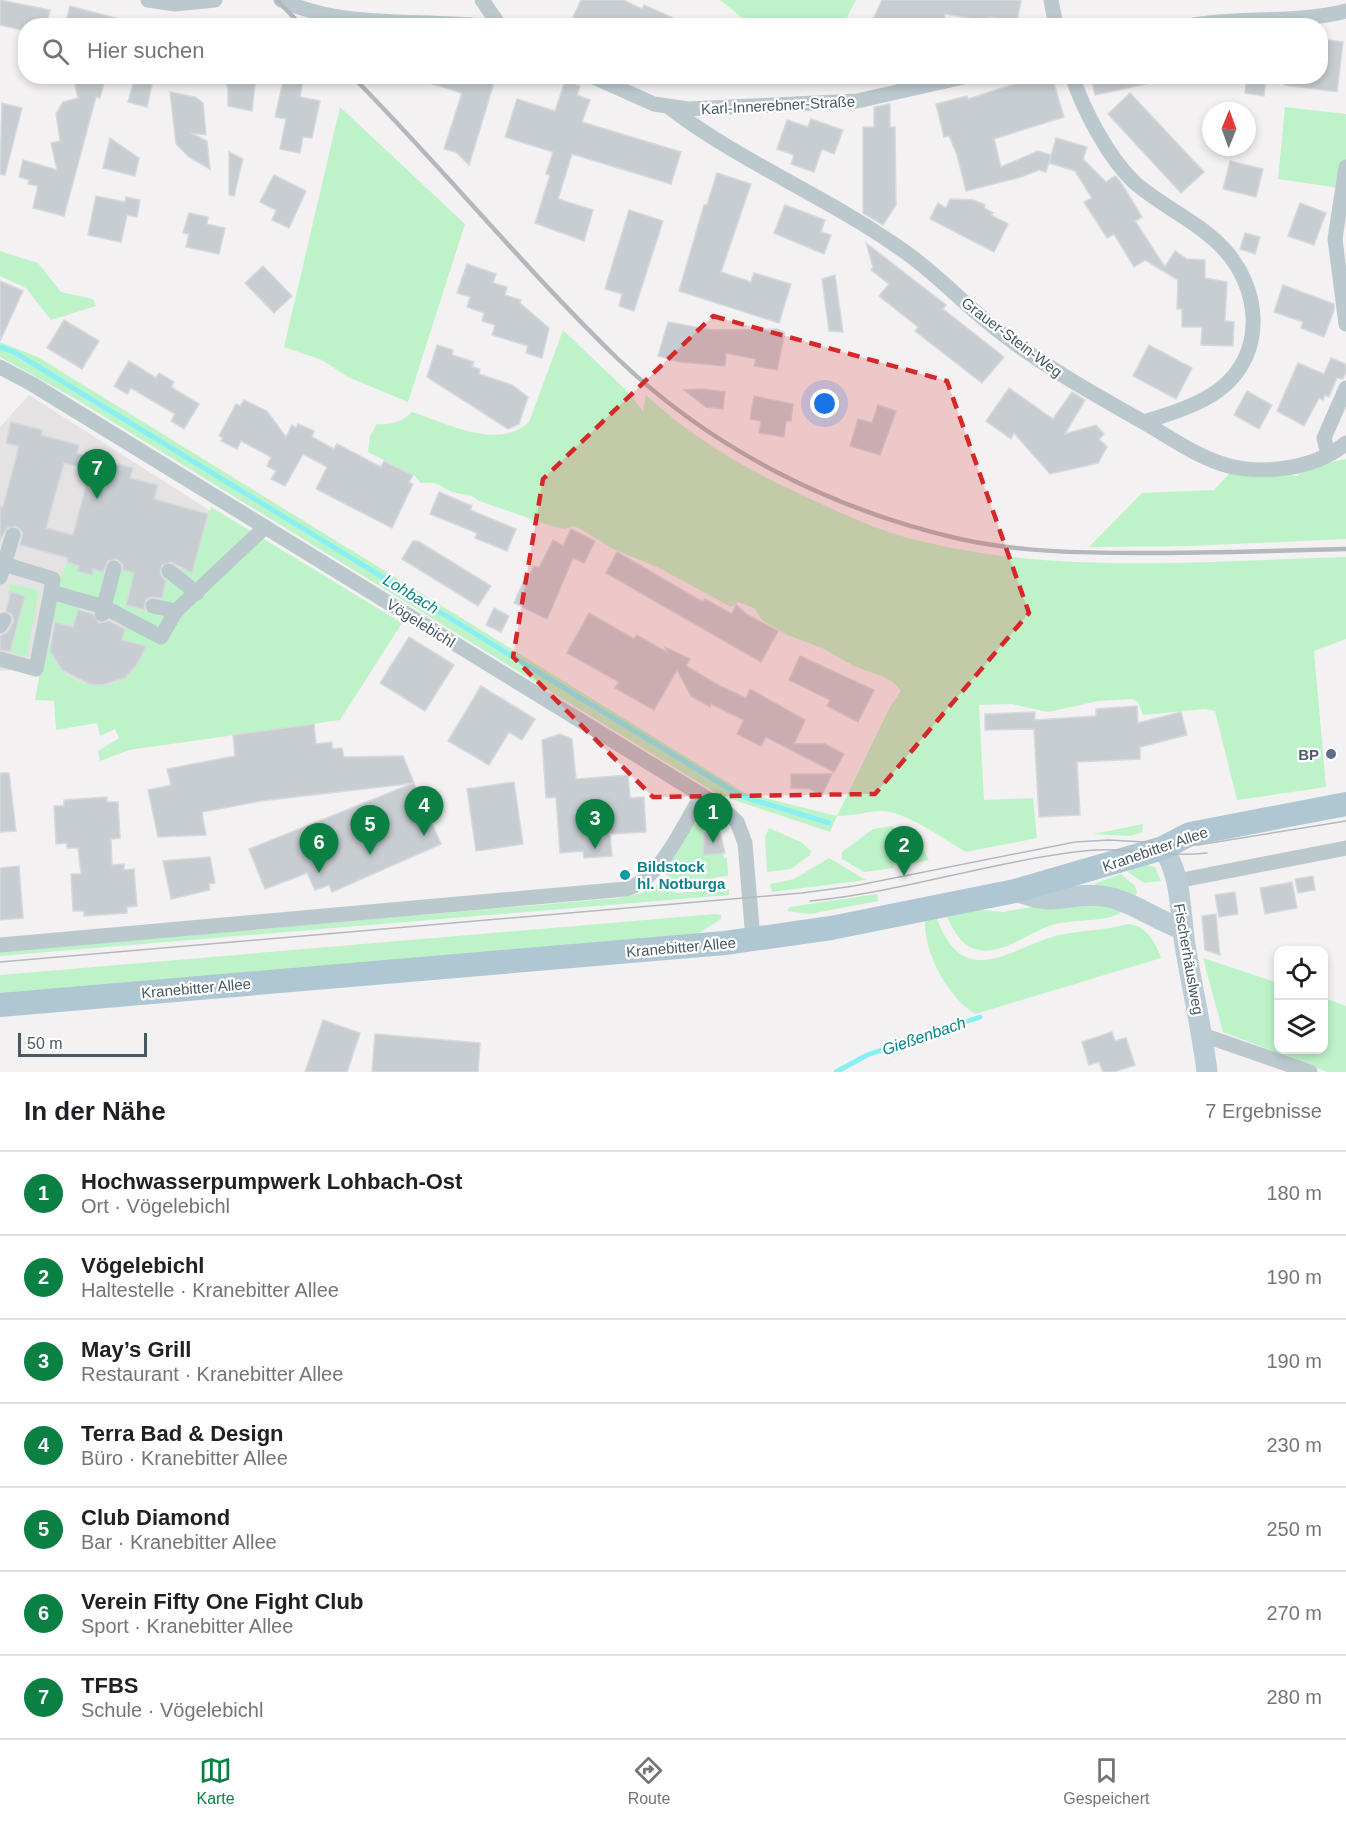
<!DOCTYPE html>
<html lang="de">
<head>
<meta charset="utf-8">
<style>
	:root { --surface:#fff; --page:#f2f2f2; --text:#202124; --muted:#757577; --line:#e0e0e0; --accent:#0b8043 }
	body { margin:0; font-family:Arial,sans-serif; background:var(--page); color:var(--text) }
	.controls { position:absolute; right:18px; bottom:18px; display:grid; overflow:hidden; border-radius:12px; box-shadow:0 3px 9px #0003 }
	.controls button { width:54px; height:54px; display:grid; place-items:center; padding:0; border:0; border-bottom:2px solid var(--line); background:var(--surface); color:var(--text); font:30px sans-serif }
	.compass { position:absolute; left:1202px; top:102px; width:54px; height:54px; border-radius:50%; background:var(--surface); box-shadow:0 3px 9px #0003; rotate:1deg }
	.scale { position:absolute; left:18px; bottom:15px; width:129px; box-sizing:border-box; padding-left:6px; border:3px solid #475961; border-top:0; font-size:16px; line-height:21px; white-space:nowrap; color:#475961; -webkit-text-stroke:4px #fff; paint-order:stroke }
	.you { position:absolute; left:825px; top:404px; width:21px; height:21px; margin:-15px; border:4px solid #fff; border-radius:50%; background:#1a73e8; box-shadow:0 0 0 9px #1a73e833 }
	.badge { display:grid; place-items:center; width:39px; height:39px; border-radius:50%; background:var(--accent); color:#fff; font-size:20px; font-weight:700 }
	.pin { position:absolute; translate:-50% -50px; filter:drop-shadow(0 2px 3px #0008) }
	.pin::after { content:''; position:absolute; top:32px; width:21px; height:18px; background:inherit; clip-path:polygon(0 0,100% 0,50% 100%) }
	.list { margin:0; padding:0; list-style:none }
	h2 { display:flex; justify-content:space-between; align-items:center; height:78px; margin:0; padding:0 24px; font-size:26px }
	h2 small { font-size:20px; font-weight:400; color:var(--muted) }
	.list li { display:grid; grid-template-columns:39px 1fr auto; gap:18px; align-items:center; box-sizing:border-box; height:84px; padding:0 24px; border-top:2px solid var(--line) }
	.list b { display:block; font-size:22px; white-space:nowrap }
	.list p { margin:0; font-size:20px; white-space:nowrap; color:var(--muted) }
	.list em { font-size:20px; font-style:normal; color:var(--muted) }
	.icon { flex:none; width:33px; height:33px; fill:none; stroke:currentColor; stroke-width:2; stroke-linecap:round; stroke-linejoin:round }
	.map { position:relative; flex:none; width:1346px; height:1072px; overflow:hidden }
	.search { position:absolute; background:var(--surface); box-shadow:0 3px 9px #0003; left:18px; right:18px; top:18px; height:66px; display:flex; align-items:center; gap:15px; box-sizing:border-box; padding:0 21px; border-radius:24px; color:var(--muted); font-size:22px }
	.sheet { height:666px; background:var(--surface) }
	nav { display:flex; justify-content:space-around; align-items:center; box-sizing:border-box; height:84px; border-top:2px solid var(--line); background:var(--surface); font-size:16px; color:var(--muted) }
	nav a { display:grid; justify-items:center; gap:3px }
	nav .on { color:var(--accent) }
	.map>svg:first-child { display:block }
	.education { fill:#e5e2e4 }
	.green { fill:#bef3c9; fill-rule:evenodd }
	.lines { fill:none; stroke-linecap:round; stroke-linejoin:round }
	.stream { stroke:#88f0f3; stroke-width:5 }
	.building { fill:#c8cdd2; stroke:#d5d9dd; stroke-width:1.5; fill-rule:evenodd }
	.street { stroke:#bbc9cf; stroke-width:15 }
	.secondary { stroke:#bcccd4; stroke-width:21 }
	.primary { stroke:#afc7d2; stroke-width:24 }
	.tram { stroke:#b3b8bc; stroke-width:1.5 }
	.rail { stroke:#b3b8bc; stroke-width:4.5 }
	.marked { fill:#d62828; fill-opacity:0.2; stroke:#d62828; stroke-width:4.5; stroke-dasharray:12 8; stroke-linejoin:round }
	.service-dot { fill:#5c6f8a; stroke:#fff; stroke-width:2 }
	.culture-dot { fill:#0f9aa8; stroke:#fff; stroke-width:2 }
	.labels { text-anchor:middle; dominant-baseline:central; stroke-width:4.5; stroke-linejoin:round; paint-order:stroke }
	.street-label { font-size:15px; fill:#475961; stroke:#fff }
	.service-label { font-size:15px; font-weight:bold; fill:#4e5e75; stroke:#fff; text-anchor:end }
	.culture-label { font-size:15px; font-weight:bold; fill:#0d838f; stroke:#fff; text-anchor:start }
	.water-label { font-size:16px; font-style:italic; fill:#068387; stroke:#fff }
</style>
</head>
<body>
<div class="map">
<svg width="1346" height="1072" viewBox="0 0 1346 1072">
	<rect width="100%" height="100%" fill="#f4f1f2"/>
	<polygon class="education" points="29,395 262,544 121,686 91,688 43,667 0,671 0,427"/>
	<g class="green">
		<polygon points="720,0 856,0 843,25 751,25"/>
		<polygon points="340,107 465,224 408,402 348,377 322,360 284,347"/>
		<polygon points="1285,107 1346,114 1346,189 1278,179"/>
		<polygon points="0,251 38,263 61,292 93,299 96,306 51,320 26,288 0,276"/>
		<path d="M563,330L629,393L643,411L646,395C691,437 745,469 802,495C839,512 876,530 916,540C1055,575 1204,561 1346,557V639L1314,651L1326,787L1237,800L1215,711L1205,709L1143,715L1138,702L1133,699L1098,701L1048,712L1012,704L979,705L984,800L1033,798L1037,838L966,852C945,840 903,809 880,811C864,812 855,816 837,816L830,832L719,795L74,398L0,357V342L38,357L745,793L837,816L890,707L901,691L893,682L881,676L854,666L822,648L787,635L762,620L754,608L738,602L731,607L659,568L613,549L584,531L574,526L564,529L552,526L479,501C472,494 465,495 456,493C440,488 442,481 421,483L414,475L368,452L370,436L377,424C391,425 402,422 412,412C446,423 499,451 529,422Z"/>
		<polygon points="1346,459 1346,539 1191,546 1089,547 1142,493 1214,490 1230,473 1282,473 1297,476 1308,467"/>
		<path d="M211,507L402,623L340,720L129,750L100,761L98,751L119,738L115,729L100,736L97,723L56,730L54,701L35,700L54,593L67,562L79,565L78,571L91,575L93,569L106,573L121,570L123,562L136,565L126,605L151,612L160,603L170,567L192,572ZM79,608L126,620L122,640L143,652C139,661 134,672 125,678C99,696 56,680 50,649C48,639 50,631 51,621L73,627Z"/>
		<polygon points="10,584 39,590 27,657 10,652 25,596 8,594"/>
		<path d="M702,820L713,822L720,832L704,834L703,855L723,853L724,858H727L728,876C709,878 678,888 664,873C673,857 683,826 702,820Z"/>
		<polygon points="1143,824 1142,832 1131,836 1093,834"/>
		<polygon points="891,826 915,835 929,860 913,864 910,858 893,861 894,868 864,872 842,859 842,852 873,829"/>
		<polygon points="769,828 801,842 811,851 810,855 791,869 767,872 765,837"/>
		<polygon points="829,858 866,880 772,892 770,884 794,879"/>
		<polygon points="1141,864 1155,867 1161,881 1144,883 1128,872"/>
		<polygon points="1121,874 1135,886 1137,892 1134,899 1094,887 1096,883"/>
		<polygon points="656,885 677,893 729,889 729,895 0,956 0,951 619,898 642,893"/>
		<polygon points="877,894 878,901 810,914 787,911 789,907"/>
		<path d="M1070,900L1124,911C1104,924 1075,918 1052,925C1030,932 1002,955 978,950C961,946 954,931 947,917L975,911V909L1003,912Z"/>
		<polygon points="715,914 721,915 721,919 696,935 0,996 0,975"/>
		<path d="M937,919C965,992 1009,948 1059,935C1081,930 1104,931 1127,924C1146,925 1155,941 1161,958L975,1014C948,997 924,954 925,921Z"/>
		<polygon points="1203,958 1278,983 1278,1050 1324,1050 1324,998 1346,1006 1346,1072 1327,1072 1223,1032"/>
	</g>
	<g class="lines">
		<g class="stream">
			<polyline points="0,347 14,352 741,796 829,823"/>
			<polyline points="836,1072 867,1055 980,1017"/>
		</g>
	</g>
	<g class="building">
		<polygon points="0,0 50,10 46,26 26,26 26,31 0,25"/>
		<polygon points="581,0 623,0 642,9 644,5 691,26 569,26"/>
		<polygon points="882,0 1021,0 1017,22 989,17 989,21 945,14 944,26 870,26"/>
		<polygon points="70,6 127,21 127,26 80,26 66,22"/>
		<polygon points="1320,39 1343,42 1337,92 1285,85 1285,76 1320,76"/>
		<polygon points="73,76 106,76 100,98 96,97 64,216 33,208 38,186 28,184 29,180 19,177 23,160 57,170 51,143 60,141 56,114 63,102 78,98"/>
		<polygon points="135,76 154,76 147,107 128,102"/>
		<polygon points="223,76 256,76 252,111 228,106 228,88"/>
		<polygon points="421,76 496,76 469,165 456,152 444,149 462,93 420,80"/>
		<polygon points="1091,76 1151,76 1151,83 1095,95"/>
		<polygon points="1247,76 1266,76 1264,96 1245,93"/>
		<polygon points="284,77 303,81 300,97 320,101 312,138 303,137 300,153 280,149 286,119 275,117"/>
		<polygon points="1027,80 1053,80 1064,117 994,139 1001,167 1038,151 1051,155 1046,172 1039,170 1021,177 966,191 957,155 949,136 944,137 936,104 967,96 968,99"/>
		<polygon points="565,81 580,86 577,95 590,100 582,122 681,152 671,184 572,154 558,199 593,210 584,241 535,223 550,175 546,174 553,152 505,137 517,99 555,111"/>
		<polygon points="170,92 195,97 203,103 206,135 191,133 207,141 210,169 189,157 176,144"/>
		<polygon points="1130,93 1204,172 1181,193 1108,114"/>
		<polygon points="2,103 22,108 5,175 0,174"/>
		<polygon points="890,104 890,127 895,127 896,205 883,225 863,213 863,127 874,127 874,107"/>
		<polygon points="811,119 843,130 834,154 822,149 814,172 791,164 794,155 777,149 787,120 808,127"/>
		<polygon points="110,138 139,158 135,176 103,168"/>
		<polygon points="1056,138 1087,147 1083,159 1106,182 1115,176 1120,181 1142,217 1135,221 1165,267 1175,251 1187,259 1205,260 1205,278 1227,282 1225,321 1234,322 1233,346 1201,345 1202,327 1182,327 1182,309 1177,309 1178,280 1145,260 1134,267 1114,234 1107,238 1084,202 1092,198 1075,171 1049,163"/>
		<polygon points="229,152 243,159 234,196 229,195"/>
		<polygon points="1230,161 1263,169 1256,197 1223,189"/>
		<polygon points="717,173 751,184 721,272 751,282 754,273 791,284 779,323 679,291 704,205 707,205"/>
		<polygon points="274,175 306,191 289,228 272,220 276,210 260,202"/>
		<polygon points="96,196 125,202 126,197 140,200 137,217 127,215 121,242 88,235"/>
		<polygon points="950,199 974,200 985,205 984,208 993,213 991,215 1008,224 994,252 930,219 938,203 946,208"/>
		<polygon points="1300,203 1326,213 1314,245 1288,236"/>
		<polygon points="785,205 825,220 821,232 831,235 824,254 774,233"/>
		<polygon points="629,210 663,221 634,311 619,306 622,294 605,289"/>
		<polygon points="189,213 208,217 207,224 225,228 219,254 186,247 189,234 183,233"/>
		<polygon points="1245,233 1260,237 1255,254 1240,249"/>
		<polygon points="866,243 946,305 943,309 1004,357 982,383 915,331 918,327 879,296 889,284 871,270 873,267"/>
		<polygon points="467,264 496,274 493,283 507,287 505,295 521,300 520,303 549,328 542,358 526,353 528,346 492,335 495,325 482,321 484,313 467,307 470,297 457,293"/>
		<polygon points="263,266 292,296 274,313 245,283"/>
		<polygon points="835,275 843,332 829,331 822,279"/>
		<polygon points="0,281 23,291 0,341"/>
		<polygon points="1283,285 1334,304 1334,310 1324,337 1301,328 1303,322 1274,312"/>
		<polygon points="64,320 99,341 82,369 47,348"/>
		<polygon points="668,322 712,330 777,329 785,333 777,370 754,366 756,359 726,353 725,366 680,362 658,356"/>
		<polygon points="437,345 453,350 452,355 474,362 472,367 480,369 479,374 512,385 528,397 519,424 508,429 427,377"/>
		<polygon points="1149,345 1192,368 1176,399 1133,376"/>
		<polygon points="1331,358 1346,364 1346,372 1343,379 1337,378 1329,397 1325,395 1323,400 1319,398 1304,426 1277,411 1298,363 1324,374"/>
		<polygon points="129,361 156,378 159,373 174,382 171,387 199,404 184,429 171,421 175,414 131,388 127,394 114,386"/>
		<polygon points="1009,388 1053,419 1072,392 1085,400 1065,434 1096,425 1104,434 1099,439 1107,447 1098,463 1050,474 1014,433 1011,439 986,421"/>
		<polygon points="703,389 725,392 723,409 706,407 684,390"/>
		<polygon points="1247,391 1272,405 1259,429 1234,415"/>
		<polygon points="754,396 793,404 791,421 786,421 784,437 759,433 761,421 750,419"/>
		<polygon points="244,400 267,411 286,437 292,425 296,428 298,424 314,431 312,437 334,449 337,444 381,467 384,461 413,475 409,482 413,484 392,528 316,489 327,467 303,454 285,486 271,479 276,471 267,466 271,457 241,441 237,449 221,441 223,438 219,436 236,404 240,406"/>
		<polygon points="878,405 896,411 880,455 850,446 858,419 872,423"/>
		<path d="M11,422L43,430L41,435L79,445L77,453L133,468L130,478L158,485L154,499L208,514L192,573L171,562L162,565L160,574L166,581L162,598L151,597L146,599L144,610L126,605L134,573L123,570V565L117,559L108,561L103,572L93,569L92,575L77,571L79,566L67,562L68,558L20,545L23,533L16,526L7,528L0,540V506L3,507L19,446L6,443ZM64,463L90,470L73,535L46,528Z"/>
		<polygon points="439,492 472,506 470,510 516,529 507,551 475,538 477,533 430,514"/>
		<polygon points="571,529 595,541 584,563 573,558 547,619 514,603 526,576 529,577 534,566 539,568 553,540 563,546"/>
		<polygon points="413,541 418,541 491,586 478,606 402,559"/>
		<polygon points="617,552 703,602 705,599 732,614 736,605 748,615 778,631 761,662 606,573"/>
		<polygon points="11,592 25,596 10,652 0,650 0,636 8,632 14,621 12,615 6,611"/>
		<polygon points="494,608 509,616 501,632 486,625"/>
		<polygon points="78,610 93,614 99,623 109,621 125,629 122,640 146,646 138,663 125,678 102,685 89,684 62,670 50,651 55,622 73,627"/>
		<polygon points="589,613 634,639 637,635 668,653 665,647 690,659 686,666 720,686 746,698 750,689 805,720 794,744 825,744 844,754 834,772 766,737 761,746 737,734 744,720 711,704 710,707 691,696 677,670 654,710 615,688 619,682 567,653"/>
		<polygon points="409,637 454,665 425,711 380,683"/>
		<polygon points="800,656 874,690 858,722 827,706 830,700 789,680"/>
		<polygon points="481,686 535,719 522,740 509,732 489,765 448,741"/>
		<polygon points="1137,706 1138,723 1181,712 1187,735 1140,747 1140,759 1077,762 1080,815 1039,817 1034,729 985,730 985,714 1035,712 1035,720 1096,716 1096,709"/>
		<polygon points="314,724 316,744 332,742 332,749 342,748 344,757 403,756 414,783 261,801 202,812 206,835 158,837 148,790 171,785 167,769 235,756 233,735"/>
		<polygon points="560,734 572,739 576,779 628,775 630,798 644,797 646,832 610,834 612,856 584,858 583,851 560,853 556,797 546,798 542,740"/>
		<polygon points="0,773 9,773 16,831 0,832"/>
		<polygon points="791,774 832,774 822,795 810,789 791,788"/>
		<polygon points="514,782 523,844 476,851 467,789"/>
		<polygon points="414,783 441,844 332,892 329,885 315,890 307,873 265,889 249,849"/>
		<polygon points="107,797 107,802 118,802 120,838 111,839 112,865 124,864 124,870 134,869 137,906 127,907 127,913 84,916 84,911 73,911 71,874 81,874 78,848 67,848 67,843 56,844 54,806 64,806 64,800"/>
		<polygon points="720,832 725,853 703,855 704,833"/>
		<polygon points="210,857 215,883 209,884 210,890 171,899 163,861"/>
		<polygon points="19,866 23,918 0,920 0,868"/>
		<polygon points="1313,876 1315,890 1298,893 1295,879"/>
		<polygon points="1292,882 1297,908 1265,914 1260,888"/>
		<polygon points="1235,892 1238,914 1219,917 1215,895"/>
		<polygon points="1216,914 1219,948 1220,955 1205,950 1202,916"/>
		<polygon points="323,1020 360,1033 347,1072 305,1072"/>
		<polygon points="1112,1032 1115,1041 1126,1038 1135,1065 1114,1072 1103,1072 1099,1062 1089,1065 1082,1042"/>
		<polygon points="375,1034 480,1043 478,1072 372,1072"/>
	</g>
	<g class="lines">
		<g class="street">
			<polyline points="148,0 175,4 215,0"/>
			<path d="M281,0C343,29 415,19 482,26"/>
			<polyline points="482,0 500,26"/>
			<polyline points="1051,0 1056,26"/>
			<path d="M1188,26C1239,16 1298,24 1346,11"/>
			<polyline points="591,76 654,104 688,109 857,101 968,76"/>
			<path d="M1072,76C1084,111 1108,157 1134,182C1161,206 1197,221 1222,247C1261,287 1267,354 1219,390C1197,406 1169,414 1144,422"/>
			<path d="M670,108C741,162 825,196 898,247C930,268 956,296 985,320C1034,361 1089,391 1145,423C1171,438 1199,458 1229,466C1266,475 1317,468 1346,443"/>
			<polyline points="1346,167 1335,239 1346,324"/>
			<polyline points="0,367 32,384 721,807 737,822 745,843 753,940"/>
			<polyline points="1328,454 1324,438 1346,388"/>
			<polyline points="0,563 53,579 51,592"/>
			<polyline points="169,571 197,593"/>
			<polyline points="0,577 13,535"/>
			<polyline points="153,606 176,611"/>
			<polyline points="102,614 114,568"/>
			<polyline points="0,626 4,620"/>
			<polyline points="0,659 36,669 51,592 104,607 161,637 176,611 265,527"/>
			<polyline points="1177,881 1346,848"/>
			<path d="M0,945L626,889C662,878 683,825 702,795"/>
			<polyline points="1203,1035 1310,1072"/>
		</g>
		<g class="secondary">
			<path d="M1163,848C1182,876 1180,913 1185,945C1192,988 1202,1029 1207,1072"/>
			<path d="M1015,891C1025,894 1037,899 1047,899C1066,899 1083,893 1102,896C1131,900 1155,920 1182,929"/>
		</g>
		<polyline class="primary" points="0,1005 725,943 831,928 1015,891 1163,848 1190,834 1346,804"/>
		<g class="tram">
			<path d="M810,901C903,892 992,861 1084,851C1125,846 1166,858 1207,853"/>
			<polyline points="0,962 802,893 854,886 1075,842 1109,840 1198,845 1346,821"/>
		</g>
		<g class="rail">
			<polyline points="277,0 302,26"/>
			<path d="M352,76C443,168 524,268 617,358C711,449 833,510 960,539C1019,552 1081,553 1141,553C1209,553 1278,551 1346,549"/>
		</g>
	</g>
	<path class="marked" d="M713,316L947,381L1029,613L875,794L653,797L513,657L543,479Z"/>
	<circle class="service-dot" cx="1331" cy="754" r="6"/>
	<circle class="culture-dot" cx="625" cy="875" r="6"/>
	<g class="labels">
		<g class="street-label">
			<text transform="translate(778 105) rotate(-3)">Karl-Innerebner-Straße</text>
			<text transform="translate(1012 337) rotate(37)">Grauer-Stein-Weg</text>
			<text transform="translate(421 623) rotate(32)">Vögelebichl</text>
			<text transform="translate(1155 849) rotate(-19)">Kranebitter Allee</text>
			<text transform="translate(681 947) rotate(-5)">Kranebitter Allee</text>
			<text transform="translate(1189 959) rotate(80)">Fischerhäuslweg</text>
			<text transform="translate(196 988) rotate(-5)">Kranebitter Allee</text>
		</g>
		<g class="service-label">
			<text x="1319" y="754">BP</text>
		</g>
		<g class="culture-label">
			<text x="637" y="866">Bildstock<tspan x="637" dy="17">hl. Notburga</tspan></text>
		</g>
		<g class="water-label">
			<text transform="translate(411 594) rotate(31)">Lohbach</text>
			<text transform="translate(924 1036) rotate(-19)">Gießenbach</text>
		</g>
	</g>
</svg>
<div class="controls">
<button><svg class="icon" aria-label="locate" viewBox="0 0 24 24"><circle cx="12" cy="12" r="6"/><path d="M12 2v4M12 18v4M2 12h4M18 12h4"/></svg></button>
<button><svg class="icon" aria-label="layers" viewBox="0 0 24 24"><path d="M12 4l9 5-9 5-9-5zM3 14l9 5 9-5"/></svg></button>
</div>
<svg class="compass" viewBox="-18 -18 36 36"><path d="M0-13l5 13h-10z" fill="#e53935"/><path d="M0 13l5-13h-10z" fill="#757577"/></svg>
<div class="scale">50 m</div>
<div class="you"></div>
<div class="pin badge" style="left:713px;top:843px">1</div>
<div class="pin badge" style="left:904px;top:876px">2</div>
<div class="pin badge" style="left:595px;top:849px">3</div>
<div class="pin badge" style="left:424px;top:836px">4</div>
<div class="pin badge" style="left:370px;top:855px">5</div>
<div class="pin badge" style="left:319px;top:873px">6</div>
<div class="pin badge" style="left:97px;top:499px">7</div>
<div class="search"><svg class="icon" aria-label="search" viewBox="0 0 24 24"><circle cx="10" cy="10" r="6"/><path d="M15 15l6 6"/></svg>Hier suchen</div>
</div>
<section class="sheet">
<h2>In der Nähe<small>7 Ergebnisse</small></h2>
<ul class="list">
<li><span class="badge">1</span><div><b>Hochwasserpumpwerk Lohbach-Ost</b><p>Ort · Vögelebichl</p></div><em>180 m</em></li>
<li><span class="badge">2</span><div><b>Vögelebichl</b><p>Haltestelle · Kranebitter Allee</p></div><em>190 m</em></li>
<li><span class="badge">3</span><div><b>May’s Grill</b><p>Restaurant · Kranebitter Allee</p></div><em>190 m</em></li>
<li><span class="badge">4</span><div><b>Terra Bad &amp; Design</b><p>Büro · Kranebitter Allee</p></div><em>230 m</em></li>
<li><span class="badge">5</span><div><b>Club Diamond</b><p>Bar · Kranebitter Allee</p></div><em>250 m</em></li>
<li><span class="badge">6</span><div><b>Verein Fifty One Fight Club</b><p>Sport · Kranebitter Allee</p></div><em>270 m</em></li>
<li><span class="badge">7</span><div><b>TFBS</b><p>Schule · Vögelebichl</p></div><em>280 m</em></li>
</ul>
</section>
<nav>
<a class="on"><svg class="icon" aria-label="map" viewBox="0 0 24 24"><path d="M3 6l6-2 6 2 6-2v14l-6 2-6-2-6 2zM9 4v14M15 6v14"/></svg>Karte</a>
<a><svg class="icon" aria-label="directions" viewBox="0 0 24 24"><path d="M12 3l9 9-9 9-9-9zM9 14v-3h6M13 9l2 2-2 2"/></svg>Route</a>
<a><svg class="icon" aria-label="saved" viewBox="0 0 24 24"><path d="M7 4h10v16l-5-4-5 4z"/></svg>Gespeichert</a>
</nav>
</body>
</html>
